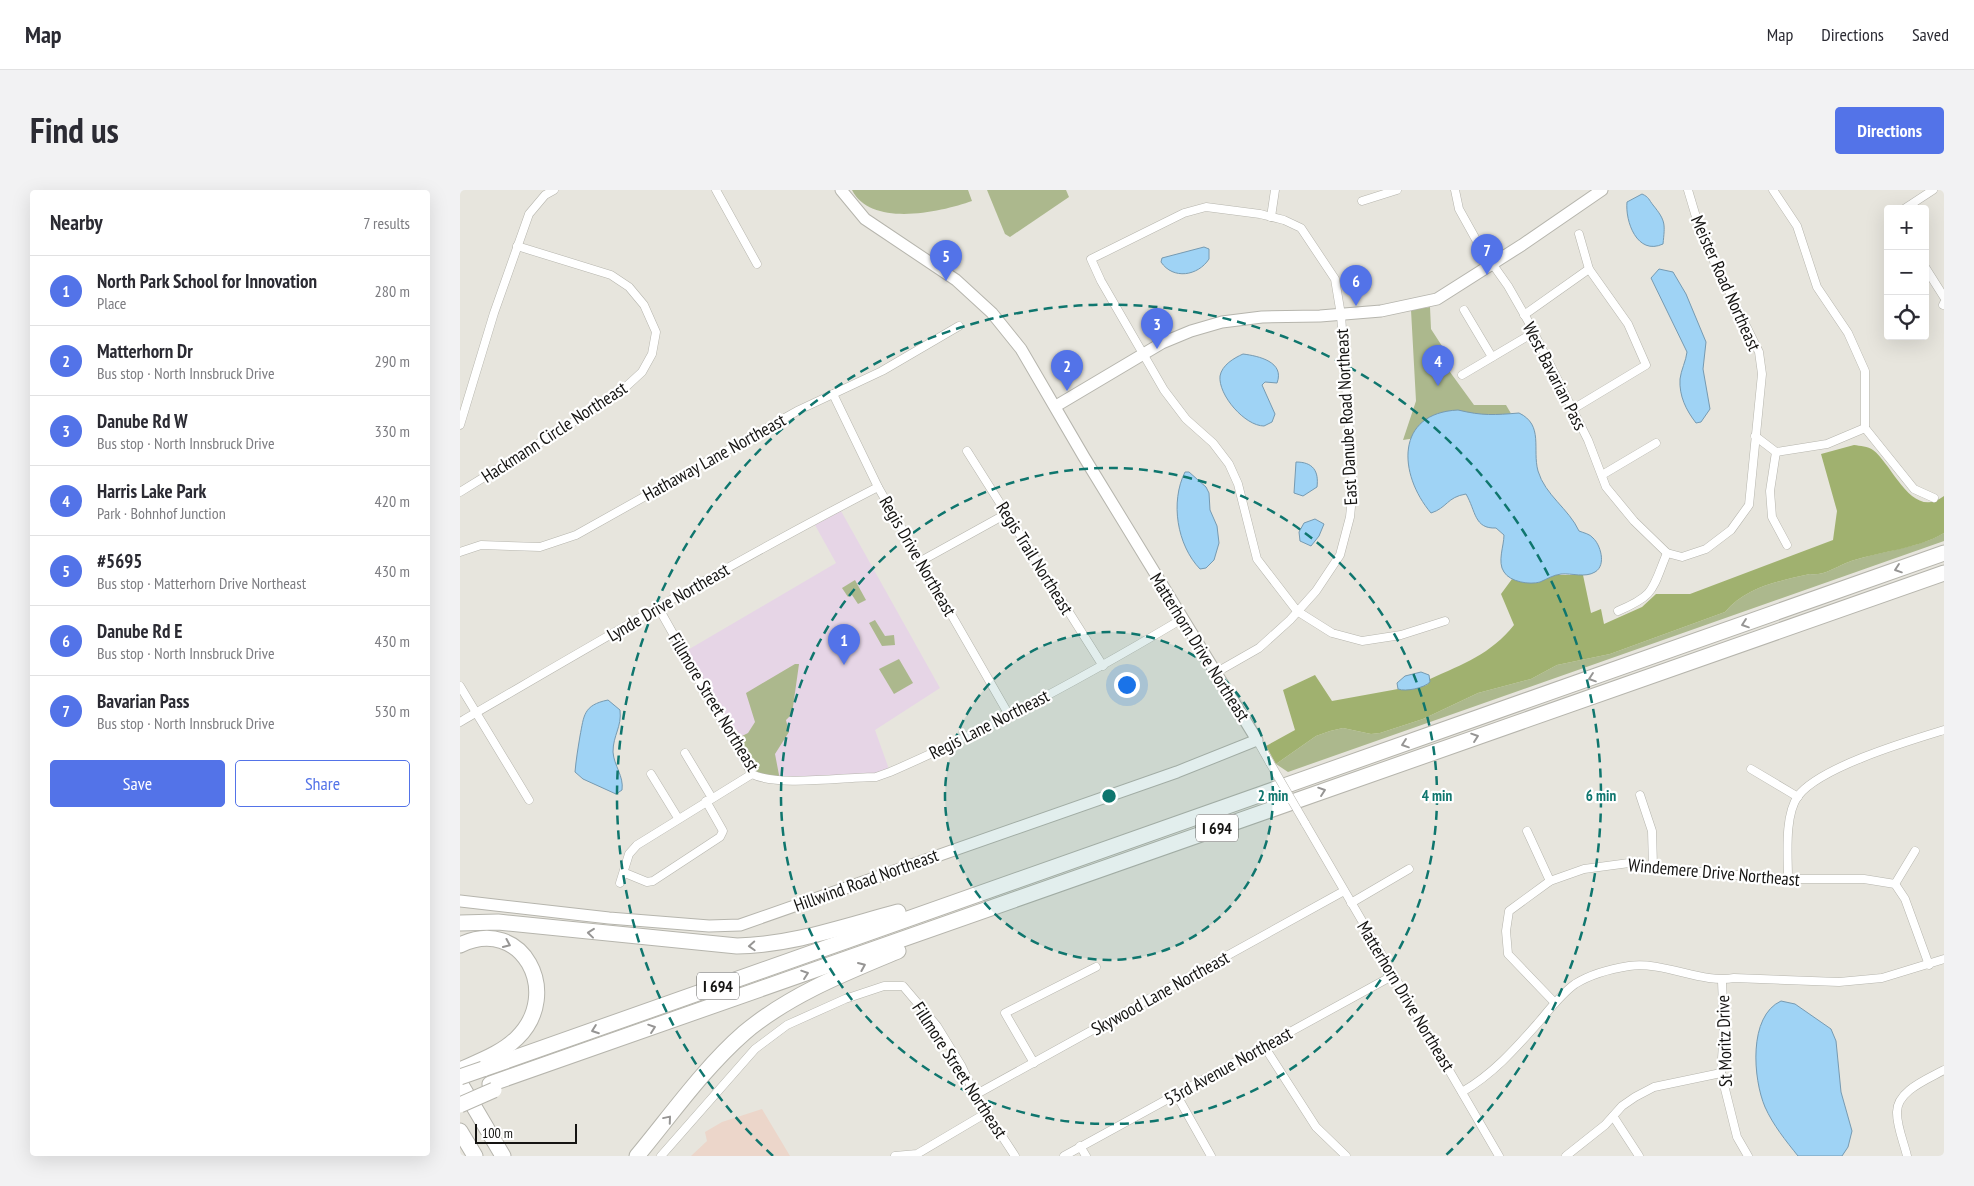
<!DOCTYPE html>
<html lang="en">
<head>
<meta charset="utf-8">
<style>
	:root { --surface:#fff; --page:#f2f2f3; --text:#2b2b33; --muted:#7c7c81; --line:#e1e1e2; --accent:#5373e8 }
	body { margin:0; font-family:"PT Sans Narrow",sans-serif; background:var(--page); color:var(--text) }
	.controls { position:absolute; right:15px; top:15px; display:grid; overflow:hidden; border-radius:5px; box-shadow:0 5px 20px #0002 }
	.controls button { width:45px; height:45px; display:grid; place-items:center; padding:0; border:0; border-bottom:1px solid var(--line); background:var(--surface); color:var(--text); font:25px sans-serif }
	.scale { position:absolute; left:15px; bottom:12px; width:102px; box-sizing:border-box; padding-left:5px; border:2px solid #151412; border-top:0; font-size:14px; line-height:18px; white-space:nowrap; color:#151412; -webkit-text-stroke:4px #fff; paint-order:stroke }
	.you { position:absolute; left:666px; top:494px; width:18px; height:18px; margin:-12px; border:4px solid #fff; border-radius:50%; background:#1a73e8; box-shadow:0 0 0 8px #1a73e833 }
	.badge { display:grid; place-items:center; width:32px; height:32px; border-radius:50%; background:var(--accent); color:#fff; font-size:16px; font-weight:700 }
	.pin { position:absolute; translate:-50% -41px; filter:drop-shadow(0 1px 2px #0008) }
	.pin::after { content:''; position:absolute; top:26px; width:18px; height:15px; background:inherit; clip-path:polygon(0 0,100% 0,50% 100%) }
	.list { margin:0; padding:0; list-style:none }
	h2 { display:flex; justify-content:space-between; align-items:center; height:65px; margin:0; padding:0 20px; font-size:21px }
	h2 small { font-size:16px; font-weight:400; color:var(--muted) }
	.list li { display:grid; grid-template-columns:32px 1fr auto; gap:15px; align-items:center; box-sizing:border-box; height:70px; padding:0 20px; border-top:1px solid var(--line) }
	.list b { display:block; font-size:19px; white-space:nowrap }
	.list p { margin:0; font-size:16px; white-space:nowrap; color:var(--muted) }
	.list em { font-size:16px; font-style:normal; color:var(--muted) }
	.actions { display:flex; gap:10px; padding:15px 20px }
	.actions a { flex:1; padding:11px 0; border:1px solid var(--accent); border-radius:5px; text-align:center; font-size:18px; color:var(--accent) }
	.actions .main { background:var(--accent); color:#fff }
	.icon { flex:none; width:28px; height:28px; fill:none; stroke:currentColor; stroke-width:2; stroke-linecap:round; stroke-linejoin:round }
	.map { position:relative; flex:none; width:1484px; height:966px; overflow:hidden; border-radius:5px }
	header { display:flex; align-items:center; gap:30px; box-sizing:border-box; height:70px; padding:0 25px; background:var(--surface); border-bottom:1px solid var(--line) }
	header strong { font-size:24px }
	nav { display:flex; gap:28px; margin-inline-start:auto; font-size:18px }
	.intro { display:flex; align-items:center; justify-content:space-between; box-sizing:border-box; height:120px; padding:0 30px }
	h1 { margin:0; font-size:35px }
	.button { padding:12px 22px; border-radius:5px; background:var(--accent); color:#fff; font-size:18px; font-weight:700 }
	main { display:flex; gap:30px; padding:0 30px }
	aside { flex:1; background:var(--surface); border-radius:5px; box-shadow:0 5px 20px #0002 }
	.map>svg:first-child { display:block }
	.commercial { fill:#ecd6ca }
	.education { fill:#e6d5e6 }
	.green { fill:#acb88d }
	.forest { fill:#a0b16f }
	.water { fill:#9fd3f5; stroke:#769ab1 }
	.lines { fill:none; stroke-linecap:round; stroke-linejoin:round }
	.street-casing { stroke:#b6b5ad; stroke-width:9 }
	.secondary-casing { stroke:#b6b5ad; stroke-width:13 }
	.highway-casing { stroke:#b6b5ad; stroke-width:17 }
	.street { stroke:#fff; stroke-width:8 }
	.secondary { stroke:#fff; stroke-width:11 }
	.highway { stroke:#fff; stroke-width:15 }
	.street-bridge-casing { stroke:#b6b5ad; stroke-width:9; stroke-linecap:butt }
	.highway-bridge-casing { stroke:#b6b5ad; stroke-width:17; stroke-linecap:butt }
	.street-bridge { stroke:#fff; stroke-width:8 }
	.highway-bridge { stroke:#fff; stroke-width:15 }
	.oneway { stroke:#969594 }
	.ring { fill:none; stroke:#0f766e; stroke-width:2.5; stroke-dasharray:9 6 }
	.labels { text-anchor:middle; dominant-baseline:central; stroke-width:4.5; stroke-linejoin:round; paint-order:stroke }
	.shield { fill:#fff; stroke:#5b5a59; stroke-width:1 }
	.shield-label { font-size:16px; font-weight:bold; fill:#151412 }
	.street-label { font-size:18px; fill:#151412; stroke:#fff }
	.centre { fill:#0f766e; stroke:#fff; stroke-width:2.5 }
	.ring-label { font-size:15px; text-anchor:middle; font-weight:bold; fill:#0f766e; stroke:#fff; stroke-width:4.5; stroke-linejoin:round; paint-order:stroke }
</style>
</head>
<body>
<header>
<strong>Map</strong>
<nav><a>Map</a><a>Directions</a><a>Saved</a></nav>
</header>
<div class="intro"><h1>Find us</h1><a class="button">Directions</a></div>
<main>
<aside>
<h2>Nearby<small>7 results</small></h2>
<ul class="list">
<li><span class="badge">1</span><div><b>North Park School for Innovation</b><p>Place</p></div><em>280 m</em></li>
<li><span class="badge">2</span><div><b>Matterhorn Dr</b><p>Bus stop · North Innsbruck Drive</p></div><em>290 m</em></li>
<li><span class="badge">3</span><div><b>Danube Rd W</b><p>Bus stop · North Innsbruck Drive</p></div><em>330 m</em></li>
<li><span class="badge">4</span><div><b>Harris Lake Park</b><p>Park · Bohnhof Junction</p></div><em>420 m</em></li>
<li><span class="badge">5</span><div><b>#5695</b><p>Bus stop · Matterhorn Drive Northeast</p></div><em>430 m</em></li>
<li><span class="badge">6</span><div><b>Danube Rd E</b><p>Bus stop · North Innsbruck Drive</p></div><em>430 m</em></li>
<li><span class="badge">7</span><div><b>Bavarian Pass</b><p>Bus stop · North Innsbruck Drive</p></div><em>530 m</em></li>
</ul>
<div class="actions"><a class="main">Save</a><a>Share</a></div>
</aside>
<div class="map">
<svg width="1484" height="966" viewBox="0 0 1484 966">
	<rect width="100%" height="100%" fill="#e7e5dd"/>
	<polygon class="commercial" points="302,919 330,966 231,966 247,951 245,942 262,932"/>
	<polygon class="education" points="381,321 480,498 415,540 430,582 416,587 320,590 292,584 278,548 226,461 376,373 355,335"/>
	<g class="green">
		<path d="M392,0H508L512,11C481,22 411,38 392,0Z"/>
		<polygon points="527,0 606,0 609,7 550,47 545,44"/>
		<polygon points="970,117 971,139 991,170 990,182 1014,215 1046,215 1056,232 943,250 956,211 951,120"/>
		<path d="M1484,343V351L828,582L816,574L856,546L870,541L883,538L911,544L920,543L963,529L1018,503L1071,489L1097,475L1150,464L1265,422C1286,397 1319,391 1350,384C1363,386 1374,378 1386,373C1417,361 1457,359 1484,343Z"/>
		<polygon points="395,390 406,410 398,414 392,405 388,407 382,398"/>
		<polygon points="415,430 425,446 434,445 435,455 422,456 409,433"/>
		<polygon points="439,469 453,493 434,504 419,479"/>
		<polygon points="335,474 339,474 332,524 326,530 329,542 315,564 320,590 292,584 278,548 288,543 295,532 286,503"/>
	</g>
	<path class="forest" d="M1394,255C1400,256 1408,256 1413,260C1433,275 1452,331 1484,306V343C1456,360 1417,361 1386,373C1374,378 1363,386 1350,384C1319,391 1286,397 1265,422L1150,464L1097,475L1071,489L1018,503L963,529L920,543L911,544L883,538L870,541L856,546L816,574L806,556L835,540L823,500L855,485L872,511L938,499L942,500L967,495L970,489C1003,474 1031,464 1054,435L1041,404L1052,389L1077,393L1095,385H1123L1131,423L1141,419L1144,434L1182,417L1196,404H1230L1373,350L1377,321L1361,264Z"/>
	<g class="water">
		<path d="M1182,4C1189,7 1189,10 1193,15C1206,31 1205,34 1203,54C1177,66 1165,31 1167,12Z"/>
		<path d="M744,57L749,59V69C738,86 713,90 701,72L702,68Z"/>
		<path d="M1199,79L1213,82L1226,104L1246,152L1243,179L1250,219L1241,232L1236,233C1226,220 1219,206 1220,189C1221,180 1226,171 1227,162L1191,88Z"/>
		<path d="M783,164C799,166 825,172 817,193L805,192L802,195L815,224L812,232L804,236C785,236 758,205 760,186C762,175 774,168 783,164Z"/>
		<path d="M998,220C1023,226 1034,225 1059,223C1084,235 1072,259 1078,281C1085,305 1109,319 1119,341C1124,343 1130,344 1133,348C1140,354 1147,375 1135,382C1125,388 1112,383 1101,384C1093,385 1087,389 1080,392C1070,395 1050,392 1044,382C1037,372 1044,356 1044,345L1036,338C1014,339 1016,321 1006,304C987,307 987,318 971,323C938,284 935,223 998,220Z"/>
		<path d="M836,272C853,272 859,281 857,297L843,306L834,303Z"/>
		<path d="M725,282H729L746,297L749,303L750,320L757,336L759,353L754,370L746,378L740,379C717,355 710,312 725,282Z"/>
		<polygon points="855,329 864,334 859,346 851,356 840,351 839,342 844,333"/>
		<path d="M961,482L969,485L970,492C964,498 946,502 938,499L937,493L945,486Z"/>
		<path d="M148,510L160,520C162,537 153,545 153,562C154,576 164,586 162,600L156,604L123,589L115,582C116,570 118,558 120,546C124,526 123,515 148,510Z"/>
		<path d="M1321,811L1335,814L1371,839L1376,851L1381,902L1392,941L1388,957L1382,966H1338C1326,951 1313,935 1305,917C1293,889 1288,826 1321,811Z"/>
	</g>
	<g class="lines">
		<defs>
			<g id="street">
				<polyline points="256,0 297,74"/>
				<polyline points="995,0 999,19 1019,55 1048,96 1068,131 1128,250 1146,297 1174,331 1207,363 1222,367 1246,359 1271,340 1289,315 1302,184 1299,162 1242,47 1228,0"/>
				<polyline points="1313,0 1337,36 1357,97 1388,143 1405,181 1405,238"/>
				<polyline points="902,11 937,0"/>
				<polyline points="1444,19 1473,0"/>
				<polyline points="811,27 815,0"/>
				<polyline points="1465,77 1484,107"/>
				<polyline points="1483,115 1484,113"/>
				<polyline points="1004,120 1032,167"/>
				<polyline points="1064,125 1129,79"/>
				<polyline points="1002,185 1073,143"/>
				<polyline points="373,204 418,297 549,525"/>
				<polyline points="1113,219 1186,175 1168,134 1129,79 1119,44"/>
				<polyline points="0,235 34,123 69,24 85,5 94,0"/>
				<polyline points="1405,238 1454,299 1474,308"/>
				<polyline points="1295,246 1316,262 1367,254 1405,238"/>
				<polyline points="507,261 643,476"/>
				<polyline points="1316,262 1310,301 1312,327 1327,355"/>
				<polyline points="1142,285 1196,253"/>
				<polyline points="0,302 157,205 182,182 192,164 196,142 184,115 169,97 151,85 57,56"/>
				<polyline points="0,362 21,355 80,357 116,345 339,220 422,181 499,136"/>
				<polyline points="461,371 546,324"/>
				<path d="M198,417L292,584C317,597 385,587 416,587L430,582C532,538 628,485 722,429"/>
				<path d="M1158,421C1196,405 1192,399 1207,363"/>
				<polyline points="757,482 799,458 830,430 856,401 880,365 890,327 893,296 881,125 875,89 841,38 824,30 800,24 746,17 724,23 631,69 641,91 704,200 726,229 753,253 769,274 778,294 797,369 837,421 872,443 902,451 941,445 985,431"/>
				<polyline points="0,496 69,610"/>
				<path d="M0,532C138,452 276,370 418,297"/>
				<polyline points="797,550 810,573"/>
				<polyline points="225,563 252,608"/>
				<polyline points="1291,579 1338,607"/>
				<polyline points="191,584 218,628"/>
				<polyline points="1180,605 1192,641 1193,676"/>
				<polyline points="845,633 1039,966"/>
				<polyline points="1067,641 1090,691"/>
				<polyline points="165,683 187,692 193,691 260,647 263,641 246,611"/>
				<path d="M1328,689C1328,666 1324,626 1338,606C1360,577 1448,551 1484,540"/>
				<polyline points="160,693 169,664 177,655 292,584"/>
				<polyline points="1435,694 1455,661"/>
				<polyline points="891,713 949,679"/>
				<polyline points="1262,791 1264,840 1261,883 1277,947 1288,966"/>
				<polyline points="1095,813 1048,764 1046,741 1049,721 1090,691 1124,679 1169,673 1215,680 1328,689 1404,689 1435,694 1445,709 1469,775"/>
				<polyline points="804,856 856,937 886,966"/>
				<polyline points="574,873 545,823 636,777"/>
				<path d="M1002,902C1033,884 1055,859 1078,833C1089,820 1101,804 1115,794C1131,784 1150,779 1169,776C1204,771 1242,794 1274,788L1379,792L1422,788L1484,769"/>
				<polyline points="716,904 751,966"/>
				<polyline points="515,905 884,701"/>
				<polyline points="1153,926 1179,966"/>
				<polyline points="620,956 626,966"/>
				<polyline points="201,966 295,859 327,835 385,809 424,796 443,796 477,836 501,875 515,905 555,966"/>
				<polyline points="435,966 457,964 528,922"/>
				<polyline points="604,966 932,786"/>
				<polyline points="1106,966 1145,935 1162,916 1175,907 1194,897 1261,883"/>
				<path d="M1447,966C1444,953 1437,937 1437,923C1436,901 1468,889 1484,880"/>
			</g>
			<g id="secondary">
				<polyline points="596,216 702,153 731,141 762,132 802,127 860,126 921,121 977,109 1062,55 1142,0"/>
				<polyline points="0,711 149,728 249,736 280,735 717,582 797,550 624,267 561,159 532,123 496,90 405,29 381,0"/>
			</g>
			<g id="highway">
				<path d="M0,733L38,732L277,756C332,755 385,736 438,722"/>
				<path d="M0,755C62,725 103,803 57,848C42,863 20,871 0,880"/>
				<polyline points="23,879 1484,363"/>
				<polyline points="0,893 43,966"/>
				<polyline points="30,894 1484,383"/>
				<polyline points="0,941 15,966"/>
				<path d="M177,966C211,925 244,878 284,843C329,805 385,783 438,761"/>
			</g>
		</defs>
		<use href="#street" class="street-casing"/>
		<use href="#secondary" class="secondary-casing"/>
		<use href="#highway" class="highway-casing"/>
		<use href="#street" class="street"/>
		<use href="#secondary" class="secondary"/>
		<use href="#highway" class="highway"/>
		<defs>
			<polyline id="street-bridge" points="810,573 845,633"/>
			<g id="highway-bridge">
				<polyline points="0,887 23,879"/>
				<polyline points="0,915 34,900"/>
			</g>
		</defs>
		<use href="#street-bridge" class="street-bridge-casing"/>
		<use href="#highway-bridge" class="highway-bridge-casing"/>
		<use href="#street-bridge" class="street-bridge"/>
		<use href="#highway-bridge" class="highway-bridge"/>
	</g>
	<defs><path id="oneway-chevron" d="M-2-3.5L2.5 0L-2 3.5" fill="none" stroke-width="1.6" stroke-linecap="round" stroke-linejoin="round" transform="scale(1.25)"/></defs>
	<g class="oneway">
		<use href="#oneway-chevron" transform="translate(1438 379) rotate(161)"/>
		<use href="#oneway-chevron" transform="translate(1285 434) rotate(161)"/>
		<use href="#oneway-chevron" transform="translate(1132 488) rotate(161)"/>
		<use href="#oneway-chevron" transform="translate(1015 547) rotate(-19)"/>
		<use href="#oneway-chevron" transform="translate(945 554) rotate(161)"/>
		<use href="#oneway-chevron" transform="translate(862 601) rotate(-19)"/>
		<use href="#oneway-chevron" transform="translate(131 743) rotate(-174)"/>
		<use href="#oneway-chevron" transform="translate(47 754) rotate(24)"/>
		<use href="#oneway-chevron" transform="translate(292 756) rotate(177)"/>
		<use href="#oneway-chevron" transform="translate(402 776) rotate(-23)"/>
		<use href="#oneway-chevron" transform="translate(345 784) rotate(-19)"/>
		<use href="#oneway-chevron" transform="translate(192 838) rotate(-19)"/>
		<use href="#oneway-chevron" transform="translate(135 840) rotate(160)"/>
		<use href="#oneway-chevron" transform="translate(208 929) rotate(-50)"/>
	</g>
	<circle cx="649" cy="606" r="164" fill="#0f766e" fill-opacity=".12"/>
	<g class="ring">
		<circle cx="649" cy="606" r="164"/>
		<circle cx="649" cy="606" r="328"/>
		<path d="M313 966A492 492 0 1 1 985 966"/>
	</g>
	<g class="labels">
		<g class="shield">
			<rect x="736" y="624.5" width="42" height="27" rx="4"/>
			<rect x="237" y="782.5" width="42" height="27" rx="4"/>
		</g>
		<g class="shield-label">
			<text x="757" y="638">I 694</text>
			<text x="258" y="796">I 694</text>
		</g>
		<g class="street-label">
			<text transform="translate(1266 93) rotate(66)">Meister Road Northeast</text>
			<text transform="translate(1095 186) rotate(63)">West Bavarian Pass</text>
			<text transform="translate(886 227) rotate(-93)">East Danube Road Northeast</text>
			<text transform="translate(94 242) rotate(-33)">Hackmann Circle Northeast</text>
			<text transform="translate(254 267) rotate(-29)">Hathaway Lane Northeast</text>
			<text transform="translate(458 366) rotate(60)">Regis Drive Northeast</text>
			<text transform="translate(575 368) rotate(58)">Regis Trail Northeast</text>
			<text transform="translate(208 412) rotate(-30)">Lynde Drive Northeast</text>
			<text transform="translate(740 457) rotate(58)">Matterhorn Drive Northeast</text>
			<text transform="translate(254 512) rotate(59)">Fillmore Street Northeast</text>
			<text transform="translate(529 534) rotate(-27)">Regis Lane Northeast</text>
			<text transform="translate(1254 682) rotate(5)">Windemere Drive Northeast</text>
			<text transform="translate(406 690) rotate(-20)">Hillwind Road Northeast</text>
			<text transform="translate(700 803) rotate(-29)">Skywood Lane Northeast</text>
			<text transform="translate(946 806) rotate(59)">Matterhorn Drive Northeast</text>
			<text transform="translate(1264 851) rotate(-92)">St Moritz Drive</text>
			<text transform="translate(768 876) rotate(-29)">53rd Avenue Northeast</text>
			<text transform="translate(500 880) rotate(57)">Fillmore Street Northeast</text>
		</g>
	</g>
	<circle cx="649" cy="606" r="8" class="centre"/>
	<g class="ring-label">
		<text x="813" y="611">2 min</text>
		<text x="977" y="611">4 min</text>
		<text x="1141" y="611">6 min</text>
	</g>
</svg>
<div class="controls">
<button>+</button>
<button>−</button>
<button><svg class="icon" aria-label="locate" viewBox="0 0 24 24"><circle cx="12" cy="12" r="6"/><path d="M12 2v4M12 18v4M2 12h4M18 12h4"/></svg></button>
</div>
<div class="scale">100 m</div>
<div class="you"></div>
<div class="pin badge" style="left:384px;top:475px">1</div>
<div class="pin badge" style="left:607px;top:201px">2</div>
<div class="pin badge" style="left:697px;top:159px">3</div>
<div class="pin badge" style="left:978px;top:196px">4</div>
<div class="pin badge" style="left:486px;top:91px">5</div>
<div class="pin badge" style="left:896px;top:116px">6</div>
<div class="pin badge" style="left:1027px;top:85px">7</div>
</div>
</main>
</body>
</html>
